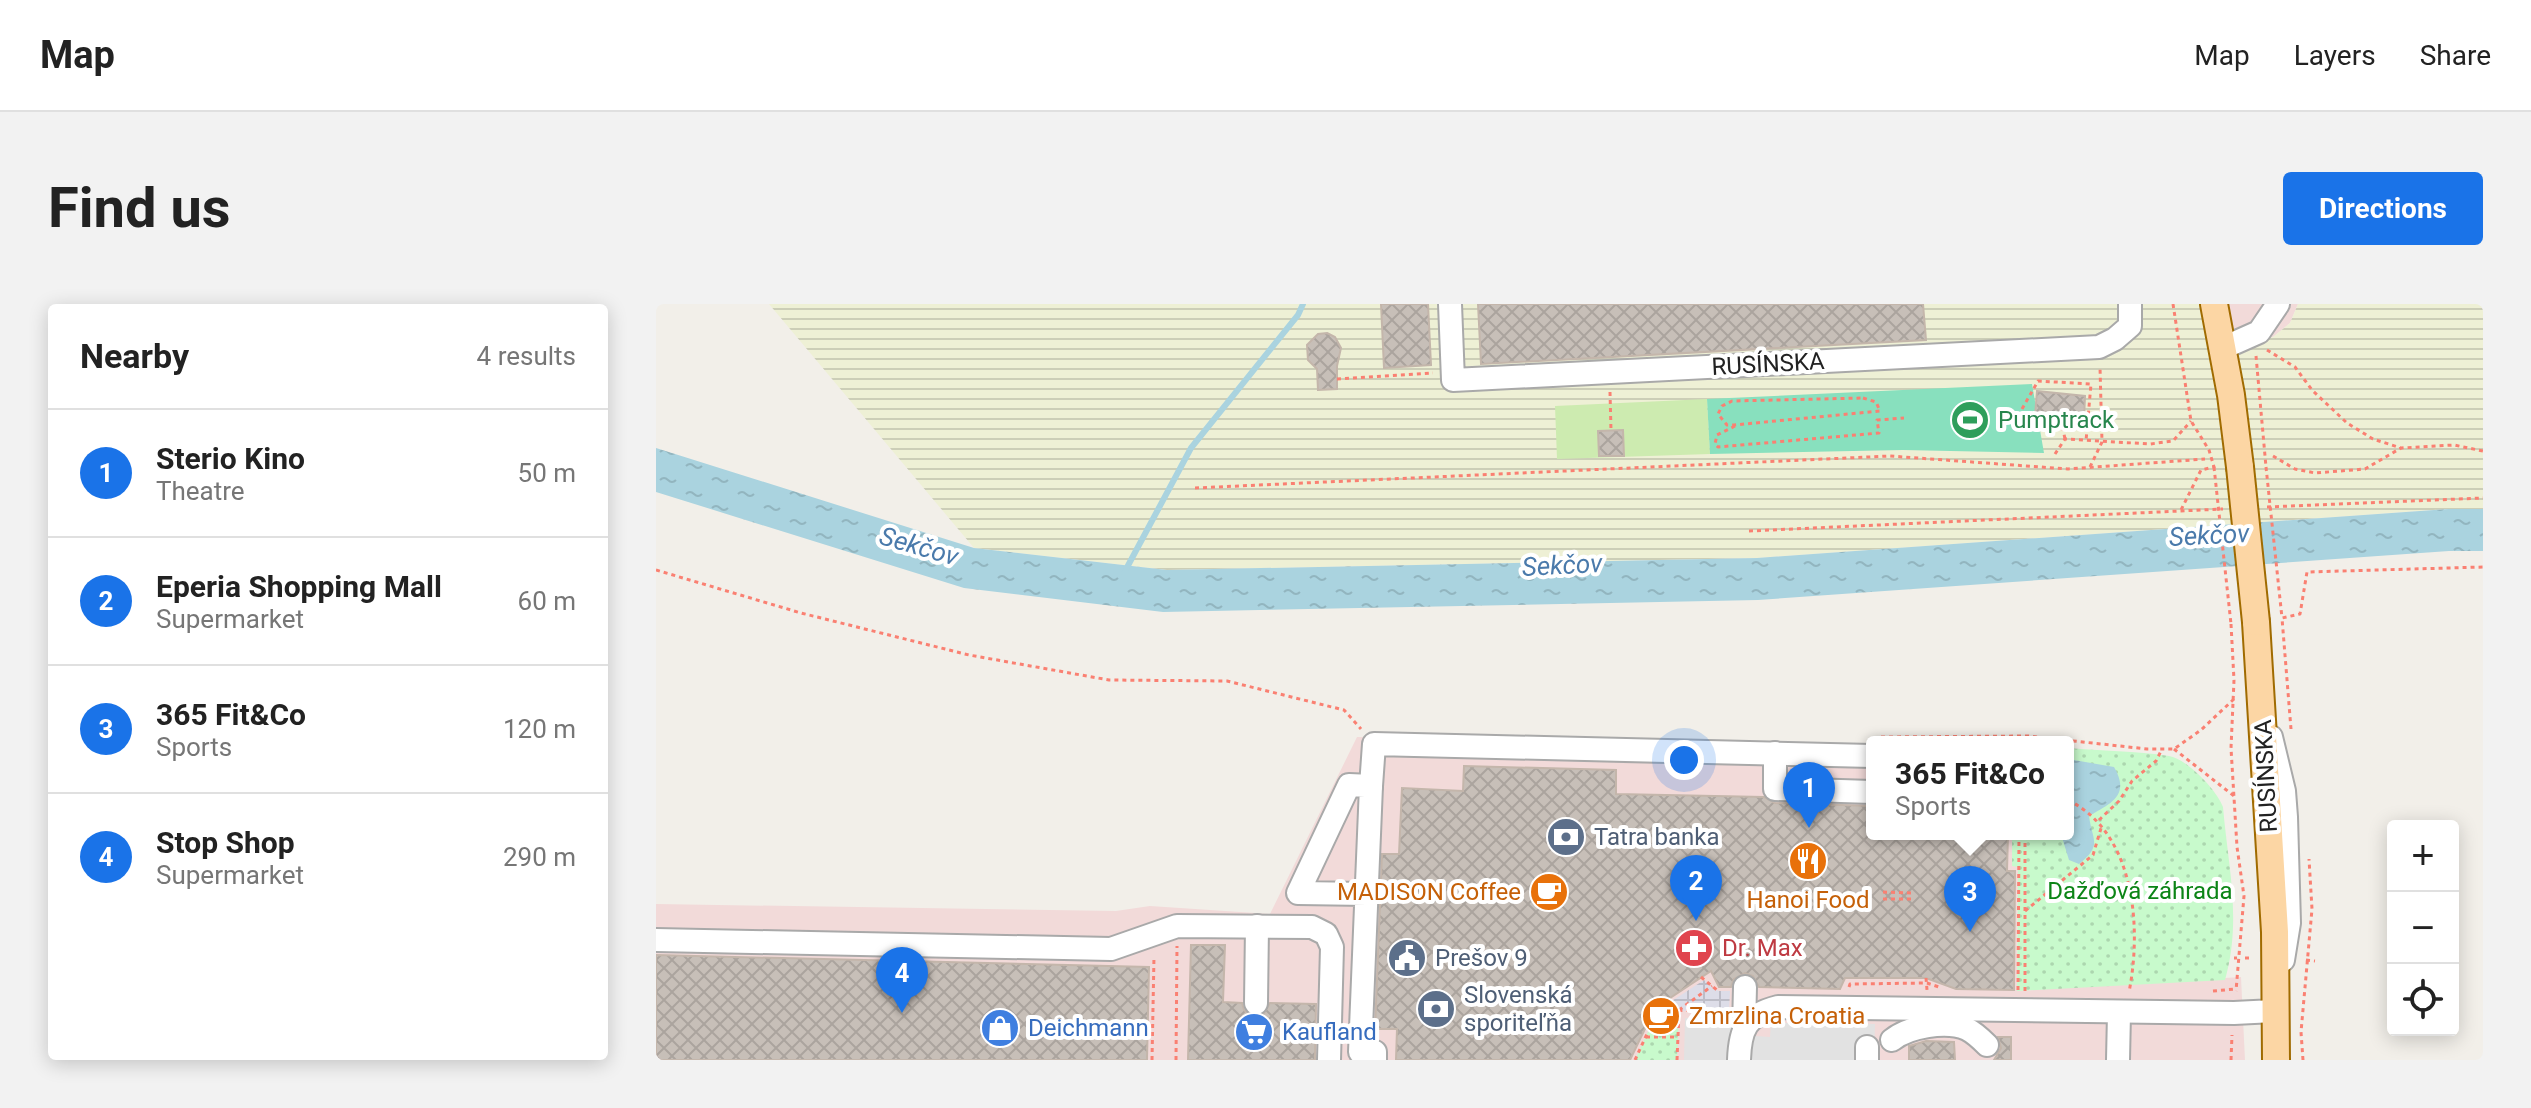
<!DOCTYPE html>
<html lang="en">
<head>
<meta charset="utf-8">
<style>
	:root { --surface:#fff; --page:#f2f2f2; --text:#222; --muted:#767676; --line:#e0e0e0; --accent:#1a73e8 }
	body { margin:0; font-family:Roboto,sans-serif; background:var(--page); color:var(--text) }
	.controls { position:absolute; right:24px; bottom:24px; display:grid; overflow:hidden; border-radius:8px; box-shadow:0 4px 20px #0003 }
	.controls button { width:72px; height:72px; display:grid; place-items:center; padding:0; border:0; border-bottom:2px solid var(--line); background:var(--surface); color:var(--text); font:40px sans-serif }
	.you { position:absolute; left:1028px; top:456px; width:28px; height:28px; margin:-20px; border:6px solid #fff; border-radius:50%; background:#1a73e8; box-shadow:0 0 0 12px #1a73e833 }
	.badge { display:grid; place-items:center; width:52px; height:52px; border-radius:50%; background:var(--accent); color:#fff; font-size:26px; font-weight:700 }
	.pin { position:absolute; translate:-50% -66px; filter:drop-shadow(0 2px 4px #0008) }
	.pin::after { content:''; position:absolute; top:42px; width:28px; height:24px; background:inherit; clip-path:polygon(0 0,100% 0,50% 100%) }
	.popup { position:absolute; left:1210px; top:432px; width:208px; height:104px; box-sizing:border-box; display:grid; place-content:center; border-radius:8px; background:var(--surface); filter:drop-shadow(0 2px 6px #0005); font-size:26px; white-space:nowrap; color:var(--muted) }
	.popup b { font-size:30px; color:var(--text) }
	.popup::after { content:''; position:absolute; left:50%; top:100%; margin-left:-16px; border:16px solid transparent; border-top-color:var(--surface) }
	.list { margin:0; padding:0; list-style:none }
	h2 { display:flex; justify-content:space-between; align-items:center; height:104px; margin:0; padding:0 32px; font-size:34px }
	h2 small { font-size:26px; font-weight:400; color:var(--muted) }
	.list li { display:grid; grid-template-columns:52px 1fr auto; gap:24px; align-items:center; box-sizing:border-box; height:128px; padding:0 32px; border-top:2px solid var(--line) }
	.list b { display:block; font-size:30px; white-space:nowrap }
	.list p { margin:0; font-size:26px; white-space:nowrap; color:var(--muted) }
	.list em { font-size:26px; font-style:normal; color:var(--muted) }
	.icon { flex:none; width:44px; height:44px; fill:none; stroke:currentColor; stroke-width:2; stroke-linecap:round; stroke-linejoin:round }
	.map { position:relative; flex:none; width:1827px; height:756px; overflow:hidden; border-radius:8px }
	header { display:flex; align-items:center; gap:48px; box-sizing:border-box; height:112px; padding:0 40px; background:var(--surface); border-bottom:2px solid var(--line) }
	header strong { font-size:38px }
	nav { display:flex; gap:44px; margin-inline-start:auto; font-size:28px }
	.intro { display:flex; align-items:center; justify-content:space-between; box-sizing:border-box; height:192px; padding:0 48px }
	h1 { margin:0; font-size:56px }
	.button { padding:20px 36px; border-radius:8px; background:var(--accent); color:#fff; font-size:28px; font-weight:700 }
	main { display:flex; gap:48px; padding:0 48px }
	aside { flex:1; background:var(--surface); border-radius:8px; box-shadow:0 4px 20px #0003 }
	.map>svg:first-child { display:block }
	.commercial { fill:#f2dad9 }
	.farmland { fill:url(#farmland-rules) }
	.grass { fill:#cdebb0 }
	.park { fill:url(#park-dots) }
	.pitch { fill:#88e0be }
	.parking { fill:#e2e2e2 }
	.plaza { fill:url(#plaza-grid) }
	.water { fill:url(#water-ripples) }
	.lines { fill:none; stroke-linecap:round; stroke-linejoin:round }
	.stream { stroke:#aad3df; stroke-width:6 }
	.building { fill:url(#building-cross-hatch); stroke:#c4b6ab; stroke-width:2 }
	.minor-casing { stroke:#a9a9a9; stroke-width:26 }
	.major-casing { stroke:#a06b00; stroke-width:30 }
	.path { stroke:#fa8072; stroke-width:3; stroke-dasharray:4 4; stroke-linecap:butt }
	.minor { stroke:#fff; stroke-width:22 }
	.major { stroke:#fcd6a4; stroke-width:26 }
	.major-bridge-casing { stroke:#a06b00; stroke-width:30; stroke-linecap:butt }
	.path-bridge { stroke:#fa8072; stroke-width:3; stroke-dasharray:4 4; stroke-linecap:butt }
	.major-bridge { stroke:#fcd6a4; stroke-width:26 }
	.labels { text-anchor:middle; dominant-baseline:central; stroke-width:8; stroke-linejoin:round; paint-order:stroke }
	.street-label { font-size:24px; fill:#222; stroke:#fff }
	.leisure-label { font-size:24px; fill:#27864d; stroke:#fff; text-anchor:start }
	.service-label { font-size:24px; fill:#4e5e75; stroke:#fff; text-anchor:start }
	.park-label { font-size:24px; fill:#0c8416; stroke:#fff }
	.food-label { font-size:24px; fill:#c56008; stroke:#fff; text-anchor:end }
	.health-label { font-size:24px; fill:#be3a42; stroke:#fff; text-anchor:start }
	.shop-label { font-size:24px; fill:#366cbe; stroke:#fff; text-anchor:start }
	.water-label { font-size:26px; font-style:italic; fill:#4a7aab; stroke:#fff }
</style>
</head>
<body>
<header>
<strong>Map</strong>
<nav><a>Map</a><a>Layers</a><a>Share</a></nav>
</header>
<div class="intro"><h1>Find us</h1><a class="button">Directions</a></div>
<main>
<aside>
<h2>Nearby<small>4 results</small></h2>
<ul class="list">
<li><span class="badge">1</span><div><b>Sterio Kino</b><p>Theatre</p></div><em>50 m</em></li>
<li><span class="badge">2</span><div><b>Eperia Shopping Mall</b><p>Supermarket</p></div><em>60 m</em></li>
<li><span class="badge">3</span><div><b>365 Fit&amp;Co</b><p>Sports</p></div><em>120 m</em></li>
<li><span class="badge">4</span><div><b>Stop Shop</b><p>Supermarket</p></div><em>290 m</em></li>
</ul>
</aside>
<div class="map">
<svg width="1827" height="756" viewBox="0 0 1827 756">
	<defs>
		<pattern id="farmland-rules" width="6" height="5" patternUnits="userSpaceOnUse" patternTransform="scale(2)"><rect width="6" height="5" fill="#eef0d5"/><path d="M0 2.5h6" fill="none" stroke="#ccceb7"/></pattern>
		<pattern id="park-dots" width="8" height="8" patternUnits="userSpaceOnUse" patternTransform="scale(2)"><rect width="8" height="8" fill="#c8facc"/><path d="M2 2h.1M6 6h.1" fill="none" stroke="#acd6af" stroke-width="1.8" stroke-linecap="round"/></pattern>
		<pattern id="plaza-grid" width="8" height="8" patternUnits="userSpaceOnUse" patternTransform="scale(2)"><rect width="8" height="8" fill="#dddde8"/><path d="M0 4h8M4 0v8" fill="none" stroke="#bdbdc7"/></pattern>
		<pattern id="water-ripples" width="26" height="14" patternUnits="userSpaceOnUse" patternTransform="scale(2)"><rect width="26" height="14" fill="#aad3df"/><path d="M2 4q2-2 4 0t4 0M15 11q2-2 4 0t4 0" fill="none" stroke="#92b5bf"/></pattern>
		<pattern id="building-cross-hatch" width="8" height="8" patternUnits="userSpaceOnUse" patternTransform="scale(2)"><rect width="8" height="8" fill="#c7bfb8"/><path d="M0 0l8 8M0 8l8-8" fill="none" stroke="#aba49e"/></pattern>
	</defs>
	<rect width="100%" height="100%" fill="#f2efe9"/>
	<g class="commercial">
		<polygon points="1561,0 1642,0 1634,19 1617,33 1571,49"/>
		<polygon points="701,433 1216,442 1216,530 1356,530 1356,562 1362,562 1361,687 1585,673 1589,756 0,756 0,600 460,607 494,602 614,610"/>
	</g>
	<polygon class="farmland" points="113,0 1561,0 1571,49 1617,33 1634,19 1642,0 1827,0 1827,205 1791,205 1101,254 511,266 318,244"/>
	<polygon class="grass" points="1051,95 1054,150 901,155 899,102"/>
	<g class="park">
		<path d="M1412,444C1445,447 1480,447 1513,452C1531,455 1561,486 1567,503C1572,562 1586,616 1569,676L1361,687L1362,563L1356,562V530H1412Z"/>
		<polygon points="1002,706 1023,706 1021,756 979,756"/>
	</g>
	<polygon class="pitch" points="1376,80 1388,149 1247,146 1054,150 1051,95"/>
	<polygon class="parking" points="1078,713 1086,731 1114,733 1115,719 1219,720 1218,756 1028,756 1029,714"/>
	<polygon class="plaza" points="1048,676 1062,687 1074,687 1073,708 1002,706"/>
	<g class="water">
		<polygon points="0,144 318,244 511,266 1101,254 1792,205 1827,205 1827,247 1793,247 1102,296 507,308 308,284 0,188"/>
		<path d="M1412,455L1458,463C1475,492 1454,500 1433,512C1436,536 1447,541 1423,560L1413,556L1405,530H1412Z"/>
	</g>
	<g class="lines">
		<polyline class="stream" points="468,269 535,144 642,11 647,0"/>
	</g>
	<g class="building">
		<polygon points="725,0 772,0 775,61 728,64"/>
		<polygon points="822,0 1267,0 1270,36 825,60"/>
		<polygon points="671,29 679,33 685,44 681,62 681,85 662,86 661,65 652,56 651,41 662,30"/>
		<polygon points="1381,87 1429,92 1428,117 1379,112"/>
		<polygon points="967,126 968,152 943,152 942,127"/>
		<polygon points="808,462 960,466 960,490 1108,493 1119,499 1216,502 1216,530 1352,530 1351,567 1359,567 1358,686 1300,685 1270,674 1189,674 1184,685 1103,683 1097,672 1089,669 1078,675 1075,683 1063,683 1055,667 999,704 974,756 740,756 741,725 719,725 726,550 743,550 746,484 807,487"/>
		<polygon points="535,641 569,641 567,698 586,699 588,706 594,711 607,711 614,699 660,700 659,756 532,756"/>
		<polygon points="0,651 493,663 491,756 0,756"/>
		<polygon points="1342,733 1355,733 1355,756 1338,756 1345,744"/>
		<polygon points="1270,737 1298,738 1299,756 1253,756 1253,742"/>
	</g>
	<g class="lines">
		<defs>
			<g id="minor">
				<polyline points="794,0 797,76 1443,43 1459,35 1474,22 1474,0"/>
				<polyline points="1567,44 1603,28 1622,0"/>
				<polyline points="1615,433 1628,487 1630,513 1633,619 1627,656"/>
				<polyline points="1119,449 1119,485 1216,488"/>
				<polyline points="715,482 718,440 1216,452"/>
				<polyline points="711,590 642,589 693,481 715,482 704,748 719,748 719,756"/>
				<polyline points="0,636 455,645 521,622 656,623 670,630 676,643 673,756"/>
				<polyline points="600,699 601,622"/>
				<polyline points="1088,724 1089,683"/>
				<path d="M1236,736C1252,723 1290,716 1311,725C1319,729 1325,735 1331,741"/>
				<path d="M1083,756C1084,725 1090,711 1122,703L1578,709L1618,707L1621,690"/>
				<polyline points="1211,756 1211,743"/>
				<polyline points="1462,756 1463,709"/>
			</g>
			<g id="major">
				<polyline points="1558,0 1575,91 1584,163"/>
				<polyline points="1600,318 1619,628 1620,756"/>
			</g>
		</defs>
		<use href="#minor" class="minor-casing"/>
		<use href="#major" class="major-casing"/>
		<g class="path">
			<polyline points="1517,0 1535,117 1553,146 1558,163 1545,166 1525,206"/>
			<polyline points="1611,46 1639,63 1656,86 1691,119 1717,135 1745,144 1798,141 1827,147"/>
			<polyline points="1600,52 1610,163"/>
			<polyline points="681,75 777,69"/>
			<polyline points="954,88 955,127"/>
			<polygon points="1207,94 1220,98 1224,107 1078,121 1071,121 1062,110 1066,102 1076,97"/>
			<polyline points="1366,105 1382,77 1435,80 1430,137"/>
			<polyline points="1405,115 1409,135"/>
			<polyline points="1079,122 1061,131 1059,140 1062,143 1223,129 1221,116 1248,114"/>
			<polyline points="1399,150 1409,135 1494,140 1517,137 1535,117"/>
			<polyline points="1617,152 1639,165 1659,169 1709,165 1745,144"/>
			<polyline points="1434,163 1446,138 1444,63"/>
			<polyline points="539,184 1234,152 1412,165 1549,155"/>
			<polyline points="1611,203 1827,194"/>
			<polyline points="1093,227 1567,205"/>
			<polyline points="0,266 145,309 313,351 453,376 571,377 688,406 705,425"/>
			<polyline points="1575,320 1578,376 1575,444 1581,543 1588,592 1580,687"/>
			<polyline points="1635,425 1626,314 1644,310 1651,268 1827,263"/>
			<polyline points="1225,433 1372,432 1491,445 1518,445 1545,426 1578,395"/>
			<polyline points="1518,445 1578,492"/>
			<path d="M1412,496C1479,529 1486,623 1473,688"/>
			<polyline points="1443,516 1463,497 1476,477 1500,457 1506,445"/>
			<polyline points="1227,588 1255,589"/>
			<polyline points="1227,595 1255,595"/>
			<polyline points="1369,607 1437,551 1446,521"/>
			<polyline points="1578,654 1581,654"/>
			<polyline points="1589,654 1595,654"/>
			<polyline points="1650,656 1659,657"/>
			<polyline points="1045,673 1062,687"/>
			<polyline points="1270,674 1271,686"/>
			<polyline points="1193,683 1194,680 1271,679 1283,683"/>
			<polyline points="1362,686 1363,530"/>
			<polyline points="1369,687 1369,530"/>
			<polyline points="1557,687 1580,685"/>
			<polyline points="999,704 1002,706 1066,707"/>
			<polyline points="1023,706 1056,682"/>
			<polyline points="990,733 1022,733"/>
			<polyline points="496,756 498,652"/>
			<polyline points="520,756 521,642"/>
			<polyline points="979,756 1002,706"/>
			<polyline points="1021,756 1023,708"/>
			<polyline points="1575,756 1576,731"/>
			<polyline points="1647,756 1645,728 1656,605 1653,555"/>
		</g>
		<use href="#minor" class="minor"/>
		<use href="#major" class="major"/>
		<defs>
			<polyline id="major-bridge" points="1584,163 1600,318"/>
		</defs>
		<use href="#major-bridge" class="major-bridge-casing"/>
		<g class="path-bridge">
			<polyline points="1558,163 1575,320"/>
			<polyline points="1610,163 1626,314"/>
		</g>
		<use href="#major-bridge" class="major-bridge"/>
	</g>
	<defs>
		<symbol id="stadium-disc" viewBox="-11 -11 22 22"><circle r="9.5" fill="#2e9e5b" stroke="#fff"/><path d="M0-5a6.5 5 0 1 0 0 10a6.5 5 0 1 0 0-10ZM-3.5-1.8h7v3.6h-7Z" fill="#fff"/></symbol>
		<symbol id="bank-disc" viewBox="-11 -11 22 22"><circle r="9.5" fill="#5c6f8a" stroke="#fff"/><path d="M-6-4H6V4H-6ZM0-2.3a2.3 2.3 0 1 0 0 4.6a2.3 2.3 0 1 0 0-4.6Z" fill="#fff"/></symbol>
		<symbol id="restaurant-disc" viewBox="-11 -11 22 22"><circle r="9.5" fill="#e8710a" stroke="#fff"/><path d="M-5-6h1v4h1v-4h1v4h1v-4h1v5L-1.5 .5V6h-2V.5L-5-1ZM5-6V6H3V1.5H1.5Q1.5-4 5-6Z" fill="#fff"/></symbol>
		<symbol id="cafe-disc" viewBox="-11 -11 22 22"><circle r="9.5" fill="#e8710a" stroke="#fff"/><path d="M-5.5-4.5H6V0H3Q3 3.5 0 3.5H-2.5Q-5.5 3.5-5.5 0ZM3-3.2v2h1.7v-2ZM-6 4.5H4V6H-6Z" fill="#fff"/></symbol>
		<symbol id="pharmacy-disc" viewBox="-11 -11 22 22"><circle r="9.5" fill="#e0444e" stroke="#fff"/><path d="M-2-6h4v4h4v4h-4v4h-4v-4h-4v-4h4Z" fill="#fff"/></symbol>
		<symbol id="civic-disc" viewBox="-11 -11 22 22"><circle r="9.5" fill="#5c6f8a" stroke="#fff"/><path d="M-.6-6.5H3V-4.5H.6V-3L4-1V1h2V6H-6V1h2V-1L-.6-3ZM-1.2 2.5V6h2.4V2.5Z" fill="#fff"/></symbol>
		<symbol id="shop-disc" viewBox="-11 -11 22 22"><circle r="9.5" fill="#3f7fe0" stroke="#fff"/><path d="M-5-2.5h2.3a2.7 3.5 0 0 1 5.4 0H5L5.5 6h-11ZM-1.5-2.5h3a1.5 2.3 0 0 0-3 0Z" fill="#fff"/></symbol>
		<symbol id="supermarket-disc" viewBox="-11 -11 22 22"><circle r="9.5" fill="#3f7fe0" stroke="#fff"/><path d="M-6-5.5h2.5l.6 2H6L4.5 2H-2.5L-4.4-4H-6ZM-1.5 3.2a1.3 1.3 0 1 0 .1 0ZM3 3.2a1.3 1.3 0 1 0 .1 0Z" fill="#fff"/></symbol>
	</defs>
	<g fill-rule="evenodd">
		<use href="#stadium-disc" x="1292" y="94" width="44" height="44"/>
		<use href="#bank-disc" x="888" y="511" width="44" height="44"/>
		<use href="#restaurant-disc" x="1130" y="535" width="44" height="44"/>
		<use href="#cafe-disc" x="871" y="566" width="44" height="44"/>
		<use href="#pharmacy-disc" x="1016" y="622" width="44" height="44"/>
		<use href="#civic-disc" x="729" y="632" width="44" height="44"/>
		<use href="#bank-disc" x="758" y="683" width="44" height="44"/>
		<use href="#cafe-disc" x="983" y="690" width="44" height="44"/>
		<use href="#shop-disc" x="322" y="702" width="44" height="44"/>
		<use href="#supermarket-disc" x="576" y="706" width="44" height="44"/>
	</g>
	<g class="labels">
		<g class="street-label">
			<text transform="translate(1112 60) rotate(-3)">RUSÍNSKA</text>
			<text transform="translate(1610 472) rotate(-93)">RUSÍNSKA</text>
		</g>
		<g class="leisure-label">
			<text x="1342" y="116">Pumptrack</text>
		</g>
		<g class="service-label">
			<text x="938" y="533">Tatra banka</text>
			<text x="779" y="654">Prešov 9</text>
			<text x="808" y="691">Slovenská<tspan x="808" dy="28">sporiteľňa</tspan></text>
		</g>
		<g class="park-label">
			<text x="1484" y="587">Dažďová záhrada</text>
		</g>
		<g class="food-label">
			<text x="865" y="588">MADISON Coffee</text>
			<text x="1152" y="596" text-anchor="middle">Hanoi Food</text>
			<text x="1033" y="712" text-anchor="start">Zmrzlina Croatia</text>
		</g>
		<g class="health-label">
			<text x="1066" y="644">Dr. Max</text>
		</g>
		<g class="shop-label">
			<text x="372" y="724">Deichmann</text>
			<text x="626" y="728">Kaufland</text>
		</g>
		<g class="water-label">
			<text transform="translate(1553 231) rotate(-3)">Sekčov</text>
			<text transform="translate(263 242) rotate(16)">Sekčov</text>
			<text transform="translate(906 261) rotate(-3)">Sekčov</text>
		</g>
	</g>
</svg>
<div class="controls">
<button>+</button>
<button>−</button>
<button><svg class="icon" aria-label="locate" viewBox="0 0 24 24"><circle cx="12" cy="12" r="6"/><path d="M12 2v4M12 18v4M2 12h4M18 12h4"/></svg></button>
</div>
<div class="you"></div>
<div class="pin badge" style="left:1153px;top:524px">1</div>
<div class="pin badge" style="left:1040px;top:617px">2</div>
<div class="pin badge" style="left:1314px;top:628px">3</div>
<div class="popup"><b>365 Fit&amp;Co</b>Sports</div>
<div class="pin badge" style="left:246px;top:709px">4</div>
</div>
</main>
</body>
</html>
